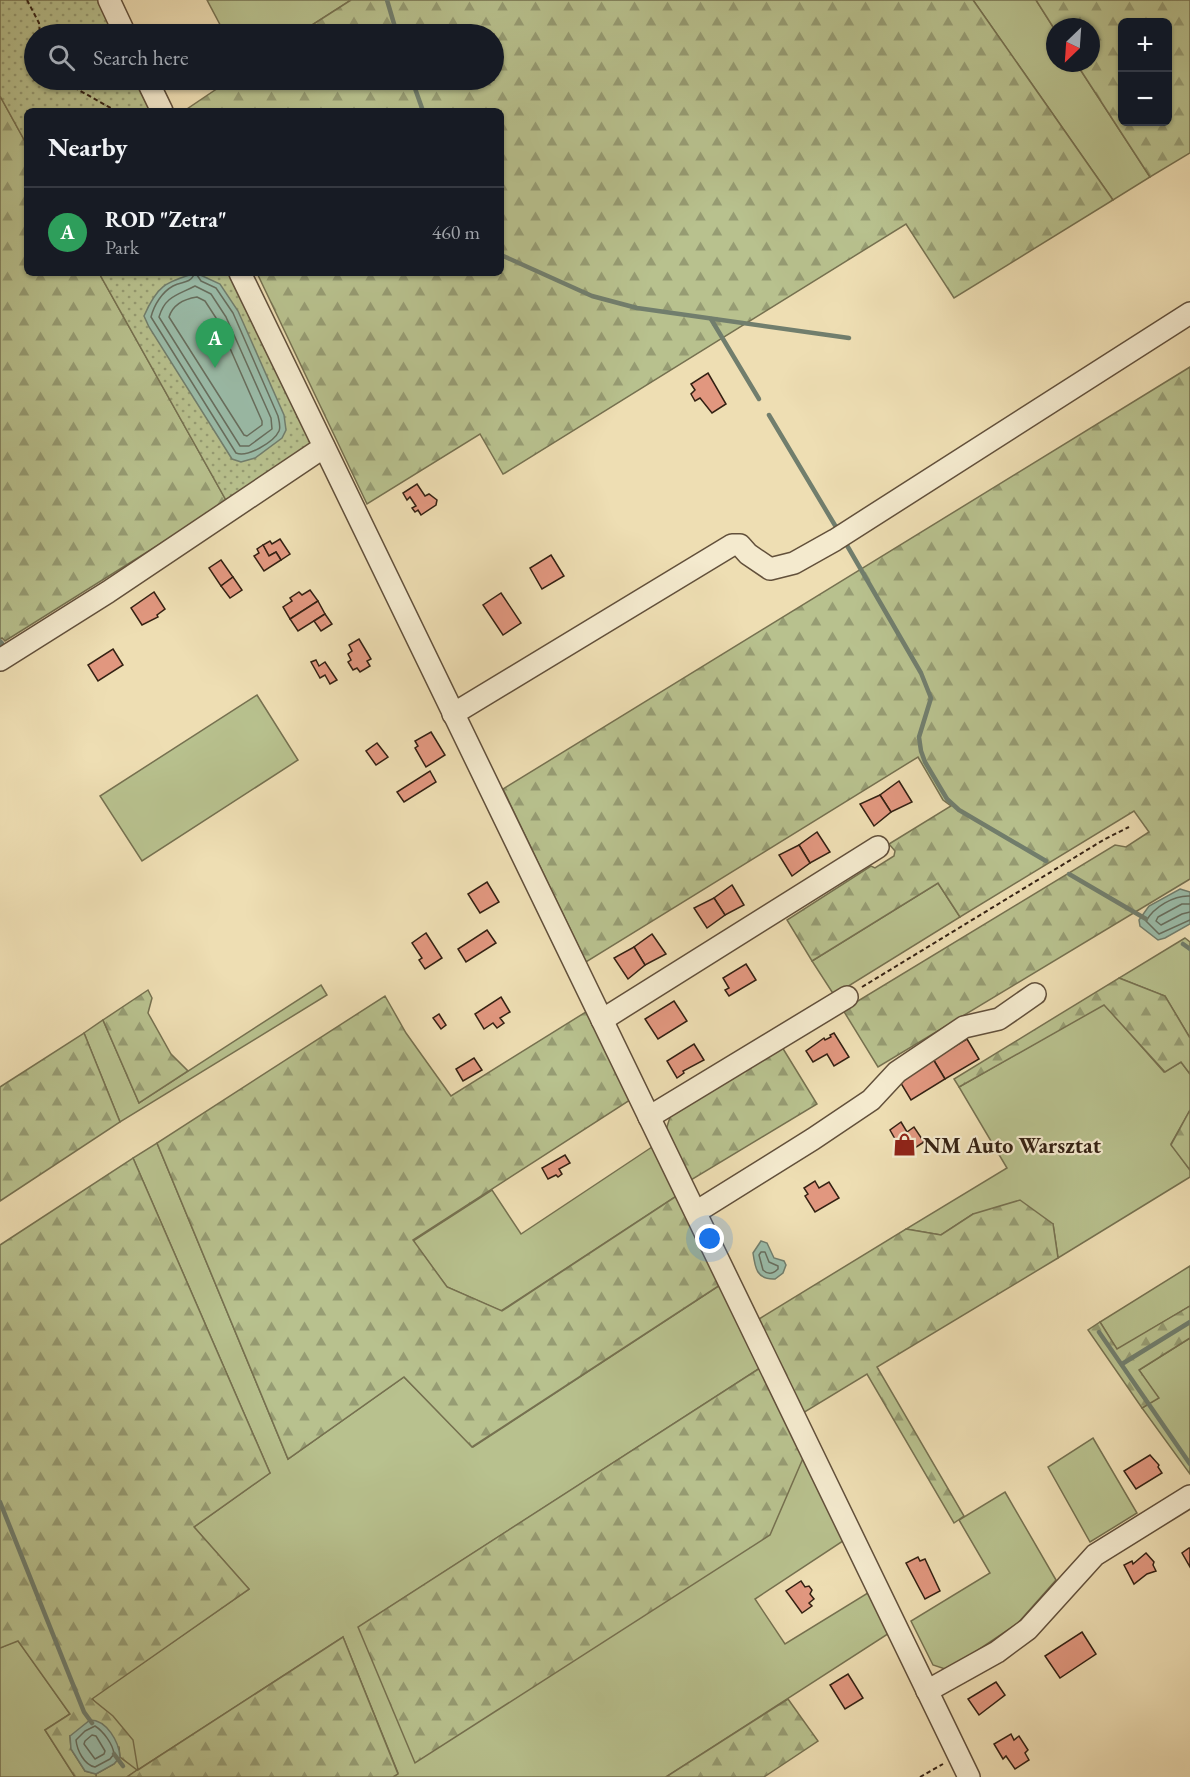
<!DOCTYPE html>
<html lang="en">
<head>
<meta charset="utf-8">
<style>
	:root { --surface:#171b24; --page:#242831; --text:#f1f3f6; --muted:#9ea1a6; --line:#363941; --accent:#2563eb }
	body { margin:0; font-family:"EB Garamond",serif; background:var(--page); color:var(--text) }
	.controls { position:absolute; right:18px; top:18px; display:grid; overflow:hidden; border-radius:9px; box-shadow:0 2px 4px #0004 }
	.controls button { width:54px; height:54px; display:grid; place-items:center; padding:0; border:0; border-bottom:2px solid var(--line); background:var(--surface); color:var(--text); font:30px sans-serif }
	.compass { position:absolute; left:1046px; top:18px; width:54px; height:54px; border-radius:50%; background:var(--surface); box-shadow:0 2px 4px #0004; rotate:205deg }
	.you { position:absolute; left:710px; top:1239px; width:21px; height:21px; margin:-15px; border:4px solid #fff; border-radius:50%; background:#1a73e8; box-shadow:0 0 0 9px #1a73e833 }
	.badge { display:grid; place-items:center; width:39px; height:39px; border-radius:50%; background:var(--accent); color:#fff; font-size:20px; font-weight:700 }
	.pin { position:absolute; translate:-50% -50px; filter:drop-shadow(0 2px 3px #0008) }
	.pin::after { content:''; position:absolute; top:32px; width:21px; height:18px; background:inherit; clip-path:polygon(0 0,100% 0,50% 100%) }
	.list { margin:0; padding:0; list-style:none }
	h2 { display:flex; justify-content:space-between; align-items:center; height:78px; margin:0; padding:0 24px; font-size:26px }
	h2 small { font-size:20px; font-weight:400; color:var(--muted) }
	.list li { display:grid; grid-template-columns:39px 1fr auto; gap:18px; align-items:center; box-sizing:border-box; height:90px; padding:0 24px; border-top:2px solid var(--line) }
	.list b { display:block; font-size:22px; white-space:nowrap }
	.list p { margin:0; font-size:20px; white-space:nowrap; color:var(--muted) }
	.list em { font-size:20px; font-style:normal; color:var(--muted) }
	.icon { flex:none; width:33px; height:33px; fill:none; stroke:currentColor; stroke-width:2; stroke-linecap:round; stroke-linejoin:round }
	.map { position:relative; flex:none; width:1190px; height:1777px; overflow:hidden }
	.search { position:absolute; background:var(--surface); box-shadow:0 2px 4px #0004; left:24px; top:24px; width:480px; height:66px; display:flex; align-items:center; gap:15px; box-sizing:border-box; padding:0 21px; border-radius:33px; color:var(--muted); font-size:22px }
	.panel { position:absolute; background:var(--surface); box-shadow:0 2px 4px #0004; left:24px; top:108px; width:480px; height:168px; border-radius:9px }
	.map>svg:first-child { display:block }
	.grass { fill:#b8c18e; stroke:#767150; stroke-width:1.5 }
	.forest { fill:url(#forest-firs); stroke:#767150; stroke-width:1.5; fill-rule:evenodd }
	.garden { fill:url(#garden-dots); stroke:#767150; stroke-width:1.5 }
	.water { fill:#9abca9; stroke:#717e6d; stroke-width:1.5 }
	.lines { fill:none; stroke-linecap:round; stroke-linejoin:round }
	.shore { stroke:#676e5e; stroke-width:1.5 }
	.stream { stroke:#717e6d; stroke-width:4.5 }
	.building { fill:#e1977f; stroke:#342113; stroke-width:1.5 }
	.minor-casing { stroke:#62503b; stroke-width:24 }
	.path { stroke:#342113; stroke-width:2; stroke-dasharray:4.5 3; stroke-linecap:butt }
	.minor { stroke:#f4eace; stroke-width:21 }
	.labels { text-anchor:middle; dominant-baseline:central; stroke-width:4.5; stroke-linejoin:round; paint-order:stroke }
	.poi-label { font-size:22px; font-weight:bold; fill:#342113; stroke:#f4eace; text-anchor:start }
</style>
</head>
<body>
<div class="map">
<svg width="1190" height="1777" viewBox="0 0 1190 1777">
	<defs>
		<pattern id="forest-firs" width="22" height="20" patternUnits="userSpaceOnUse" patternTransform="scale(1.5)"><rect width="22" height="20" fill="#b8c18e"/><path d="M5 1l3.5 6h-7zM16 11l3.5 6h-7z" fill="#969c73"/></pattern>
		<pattern id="garden-dots" width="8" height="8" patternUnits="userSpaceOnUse" patternTransform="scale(1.5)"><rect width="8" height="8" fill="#b8c18e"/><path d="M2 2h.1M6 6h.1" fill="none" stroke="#969c73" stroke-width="1.8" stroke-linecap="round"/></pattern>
	</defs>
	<rect width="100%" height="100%" fill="#eedeb3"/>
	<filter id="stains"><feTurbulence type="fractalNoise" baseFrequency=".00333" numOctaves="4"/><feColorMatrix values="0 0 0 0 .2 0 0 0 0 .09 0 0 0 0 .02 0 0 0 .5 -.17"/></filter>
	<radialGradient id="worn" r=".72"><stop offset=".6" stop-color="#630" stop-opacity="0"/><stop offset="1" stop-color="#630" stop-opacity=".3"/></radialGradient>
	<g class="grass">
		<polygon points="207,0 351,0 298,34 225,34"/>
		<polygon points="973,0 1036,0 1055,30 1055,63 1076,63 1150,177 1113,200"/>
		<polygon points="257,695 298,760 142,861 100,796"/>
		<polygon points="938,883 960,917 834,995 812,961"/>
		<polygon points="1185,938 1190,942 1190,1038 1165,996 1119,978"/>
		<polygon points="321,985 327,995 120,1122 84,1033 103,1020 139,1103"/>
		<polygon points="1104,1004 1164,1072 1181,1062 1190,1074 1190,1110 1171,1144 1190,1170 1190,1177 1058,1258 1053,1224 973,1214 941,1235 906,1229 1007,1168 959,1087"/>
		<polygon points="157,1143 288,1459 404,1377 473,1447 720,1285 760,1368 359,1627 804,1456 846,1539 755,1599 785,1644 871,1591 894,1630 666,1777 393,1777 398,1773 343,1637 127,1777 96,1777 96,1774 114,1764 120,1757 138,1769 92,1698 249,1589 194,1527 270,1473 133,1158"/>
		<polygon points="655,1145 678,1195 501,1311 447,1287 413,1241 492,1190 521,1234"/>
		<polygon points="1190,1266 1190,1306 1117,1350 1100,1322"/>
		<polygon points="1190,1338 1190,1474 1142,1408 1158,1398 1139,1370"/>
		<polygon points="1093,1438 1137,1513 1090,1542 1048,1467"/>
		<polygon points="1005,1492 1056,1580 1018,1623 948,1670 933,1665 911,1621 990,1573 959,1520"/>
		<polygon points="18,1640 70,1714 45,1730 75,1777 0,1777 0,1648"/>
	</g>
	<g class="forest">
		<polygon points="351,0 973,0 1113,200 954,298 906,224 505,473 503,474 480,434 367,504 257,273 501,273 501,111 184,111 230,80 494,80 494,34 298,34"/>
		<path d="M1036,0H1190V153L1150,177L1076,63H1091V27H1055V30ZM1122,22H1168V122H1122Z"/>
		<polygon points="0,96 27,145 27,273 99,273 227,502 5,641 2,638 0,639"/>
		<polygon points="1190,367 1190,879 878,1067 843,1010 1115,845 1126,847 1149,832 1134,811 960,917 938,883 812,961 787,920 871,866 875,868 894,856 895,851 889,844 951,806 943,800 918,757 586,962 503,789"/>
		<polygon points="1119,978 1165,996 1190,1038 1190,1074 1181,1062 1165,1072 1104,1005 959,1087 954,1079"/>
		<polygon points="148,990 152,998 148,1013 171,1054 188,1071 139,1103 103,1020"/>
		<polygon points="385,996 406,1033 451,1096 589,1010 630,1100 413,1240 447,1287 502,1311 678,1195 720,1285 472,1447 404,1377 288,1459 157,1143"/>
		<polygon points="84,1033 120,1122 0,1201 0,1087"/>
		<polygon points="782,1047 817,1104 691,1180 666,1130 671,1114"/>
		<polygon points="1190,1110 1190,1170 1171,1145"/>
		<polygon points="133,1158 270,1473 194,1527 249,1589 92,1699 113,1716 133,1740 138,1770 343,1637 398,1774 393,1777 127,1777 137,1770 120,1757 119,1747 70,1736 71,1749 85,1771 96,1774 96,1777 75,1777 45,1730 70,1714 18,1641 0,1648 0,1245"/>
		<polygon points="1020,1200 1053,1224 1058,1258 877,1367 964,1516 954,1523 867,1374 803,1413 759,1319 906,1229 941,1235 973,1214"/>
		<polygon points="1190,1306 1190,1338 1139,1370 1159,1398 1142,1408 1088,1330 1100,1322 1117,1349"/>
		<polygon points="760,1368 804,1456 770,1535 415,1763 358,1627"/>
		<polygon points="788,1699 818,1741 764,1777 666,1777"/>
	</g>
	<g class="garden">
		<polygon points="0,0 99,0 115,34 34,34 34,80 137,80 153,111 27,111 27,145 0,96"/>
		<polygon points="99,273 231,273 315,445 227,502"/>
	</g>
	<g class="water">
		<path d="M196,273L220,284L238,311L284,415L286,430L282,438L255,458L241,462L232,459L149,327L144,316C157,286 165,282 196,273Z"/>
		<polygon points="1180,889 1190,892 1190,924 1165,938 1158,940 1140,926 1139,920 1149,906"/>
		<path d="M761,1241L767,1243L774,1258L784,1261L786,1265L783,1273L775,1279C757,1280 755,1268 753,1253Z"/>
		<path d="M90,1720C107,1720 119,1742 120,1757L114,1764L96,1774L85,1771L71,1749L70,1736Z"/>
	</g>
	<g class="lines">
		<g class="shore">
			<path d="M193,273L194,275C189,284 182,281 173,286C162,292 154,305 151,317L236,453C247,458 274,442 279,431C281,427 279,421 278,416L233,313L216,288L201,281L197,275L198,273"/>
			<path d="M195,286L211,294L226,317L271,418L272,429L249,446H240L159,317C165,296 178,295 195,286Z"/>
			<path d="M197,297L205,301L218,321L262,421V425L247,436L244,435L169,317C173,304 184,299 197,297Z"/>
			<path d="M1190,896C1174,895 1154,907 1146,921L1159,934L1190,920"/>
			<polyline points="1190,904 1182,904 1158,917 1156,921 1161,925 1182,914 1190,912"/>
			<path d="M761,1252H765L769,1262L778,1266V1269C773,1274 768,1275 763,1270L759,1255Z"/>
			<path d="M95,1726C103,1731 113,1744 114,1754L110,1759L95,1767C84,1765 77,1750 76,1740L85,1731Z"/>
			<polygon points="92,1735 96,1736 105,1751 104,1754 95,1759 84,1744 85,1741"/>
		</g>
		<g class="stream">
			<polyline points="387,0 397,34"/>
			<polyline points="412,80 423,111"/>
			<polyline points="501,255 592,296 637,308 849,338"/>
			<polyline points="711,319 759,399"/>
			<polyline points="769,415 836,527"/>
			<polyline points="845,542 921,673 931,698 919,737 921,751 925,762 947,799 959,810 1046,861"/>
			<polyline points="0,641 2,643 0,644"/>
			<polyline points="1069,874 1146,919"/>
			<polyline points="1183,944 1190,949"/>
			<polyline points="1099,1332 1190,1464"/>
			<polyline points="1122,1364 1190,1322"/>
			<polyline points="0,1502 84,1712 92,1723"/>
			<polyline points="114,1754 123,1766"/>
		</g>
	</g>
	<g class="building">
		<polygon points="103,80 111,80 113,84 101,89 98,82"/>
		<polygon points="708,373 726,404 712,413 700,398 695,401 691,394 695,390 691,384"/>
		<polygon points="417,484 425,496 429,494 437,500 436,505 421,515 418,510 415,512 412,508 416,506 410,497 407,500 403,493"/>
		<polygon points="280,539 290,554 281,560 276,552 269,556 263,545 270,541 272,544"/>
		<polygon points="263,545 269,556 276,552 281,560 264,571 254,556 259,553 257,549"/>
		<polygon points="551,555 564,576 542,589 530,568"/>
		<polygon points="221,560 233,577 221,586 209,568"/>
		<polygon points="233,577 242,590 230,598 221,586"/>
		<polygon points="310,590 318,601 290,619 283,607 292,601 290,598 299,592 302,595"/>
		<polygon points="154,592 165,609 157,615 158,617 142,625 131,608"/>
		<polygon points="501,593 521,623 503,635 483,605"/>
		<polygon points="318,601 325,614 298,631 290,619"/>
		<polygon points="325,614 332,624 321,631 314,621"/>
		<polygon points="359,639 371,659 367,661 370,666 360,672 357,668 353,670 348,662 351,660 348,654 352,651 349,645"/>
		<polygon points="113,649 123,665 98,681 88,665"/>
		<polygon points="316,660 319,666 325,662 337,680 330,684 325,675 320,678 311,662"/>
		<polygon points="431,732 445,755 426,767 415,748 418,746 415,741"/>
		<polygon points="377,743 388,757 376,765 366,751"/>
		<polygon points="430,771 436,782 404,802 397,792"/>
		<polygon points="899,781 912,802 891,812 880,795"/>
		<polygon points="880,795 891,812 874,826 860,804"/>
		<polygon points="817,832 830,852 810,863 799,845"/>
		<polygon points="799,845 810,863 792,876 779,855"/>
		<polygon points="487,882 499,902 480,913 468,894"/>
		<polygon points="732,885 744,905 725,915 714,898"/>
		<polygon points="714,898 725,915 707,928 694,908"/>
		<polygon points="487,930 496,943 466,962 458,949"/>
		<polygon points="426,933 442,958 425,969 419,960 422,958 412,943"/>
		<polygon points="652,934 666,954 645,965 634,947"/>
		<polygon points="634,947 645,965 628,979 614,958"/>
		<polygon points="746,964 756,980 729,996 725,990 729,988 723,978"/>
		<polygon points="501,997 510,1012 500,1018 504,1023 497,1028 493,1023 484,1029 475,1014"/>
		<polygon points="674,1001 687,1021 658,1039 645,1019"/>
		<polygon points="439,1014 446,1025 441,1029 433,1018"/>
		<polygon points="834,1033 849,1057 834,1066 827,1054 813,1062 806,1051 824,1038 825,1040 831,1037 830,1035"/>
		<polygon points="967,1039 979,1059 945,1079 933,1059"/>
		<polygon points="694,1044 704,1060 683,1071 684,1073 677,1078 667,1061"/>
		<polygon points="474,1058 482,1070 463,1081 456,1069"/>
		<polygon points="933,1059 945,1079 911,1100 899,1080"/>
		<polygon points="901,1122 907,1132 914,1127 924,1142 904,1155 890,1130"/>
		<polygon points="565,1155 570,1163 559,1169 562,1174 558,1177 556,1175 548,1179 542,1168"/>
		<polygon points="815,1181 819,1188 829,1182 839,1198 815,1212 805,1196 808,1194 804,1188"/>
		<polygon points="1150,1455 1159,1465 1158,1467 1162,1473 1136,1489 1124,1471"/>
		<polygon points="1189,1548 1190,1548 1190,1567 1182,1553"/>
		<polygon points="1146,1553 1154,1562 1153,1565 1156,1571 1147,1574 1134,1584 1124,1565 1132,1561 1133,1564"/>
		<polygon points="918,1557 920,1561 925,1559 940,1591 925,1599 906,1563"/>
		<polygon points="801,1581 805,1587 809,1586 812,1590 810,1594 814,1599 809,1603 812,1606 802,1613 786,1591"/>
		<polygon points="1082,1632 1096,1654 1060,1678 1045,1656"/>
		<polygon points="848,1674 863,1698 845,1709 830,1685"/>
		<polygon points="996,1682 1005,1695 979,1715 968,1699"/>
		<polygon points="1011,1734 1014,1740 1019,1736 1028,1750 1025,1753 1029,1760 1015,1769 1006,1756 1003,1759 994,1744"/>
	</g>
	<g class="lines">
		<defs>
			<g id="minor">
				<polyline points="109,0 125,34"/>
				<polyline points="147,80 162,111"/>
				<polyline points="240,273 969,1777"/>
				<polyline points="0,660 108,592 324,447"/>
				<polyline points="453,714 732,545 740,545 748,554 770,569 794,563 835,540 1190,313"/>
				<polyline points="602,1020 878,847"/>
				<polyline points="649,1117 847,997"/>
				<polyline points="696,1212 813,1139 871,1100 897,1072 964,1027 999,1019 1035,994"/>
				<polyline points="927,1691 997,1652 1028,1629 1095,1555 1190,1496"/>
			</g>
		</defs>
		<use href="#minor" class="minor-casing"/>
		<g class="path">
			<polyline points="27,0 39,23 40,34"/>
			<polyline points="61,80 116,111"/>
			<polyline points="862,987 1105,839 1129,827"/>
			<polyline points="920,1777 943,1764"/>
		</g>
		<use href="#minor" class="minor"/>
	</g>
	<defs>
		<symbol id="shop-bare" viewBox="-9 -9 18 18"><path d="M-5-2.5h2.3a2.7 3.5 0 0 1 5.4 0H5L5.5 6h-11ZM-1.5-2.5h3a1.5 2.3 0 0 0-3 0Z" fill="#8f2418" stroke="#f4eace" stroke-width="2.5" paint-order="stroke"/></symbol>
	</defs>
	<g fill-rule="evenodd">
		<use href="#shop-bare" x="888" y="1128" width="33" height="33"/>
	</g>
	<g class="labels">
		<g class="poi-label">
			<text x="923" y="1145">NM Auto Warsztat</text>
		</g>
	</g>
	<rect width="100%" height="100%" filter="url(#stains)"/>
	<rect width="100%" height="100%" fill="url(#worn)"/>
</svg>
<div class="controls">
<button>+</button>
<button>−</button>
</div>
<svg class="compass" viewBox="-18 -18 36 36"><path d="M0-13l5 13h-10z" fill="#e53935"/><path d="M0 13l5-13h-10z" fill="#9ea1a6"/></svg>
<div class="you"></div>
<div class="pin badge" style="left:215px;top:368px;background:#2e9e5b">A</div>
<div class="search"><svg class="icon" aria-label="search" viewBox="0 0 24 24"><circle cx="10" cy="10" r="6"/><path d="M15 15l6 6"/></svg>Search here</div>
<section class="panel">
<h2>Nearby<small></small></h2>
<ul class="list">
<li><span class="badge" style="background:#2e9e5b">A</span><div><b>ROD &quot;Zetra&quot;</b><p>Park</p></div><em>460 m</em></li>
</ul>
</section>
</div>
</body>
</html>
